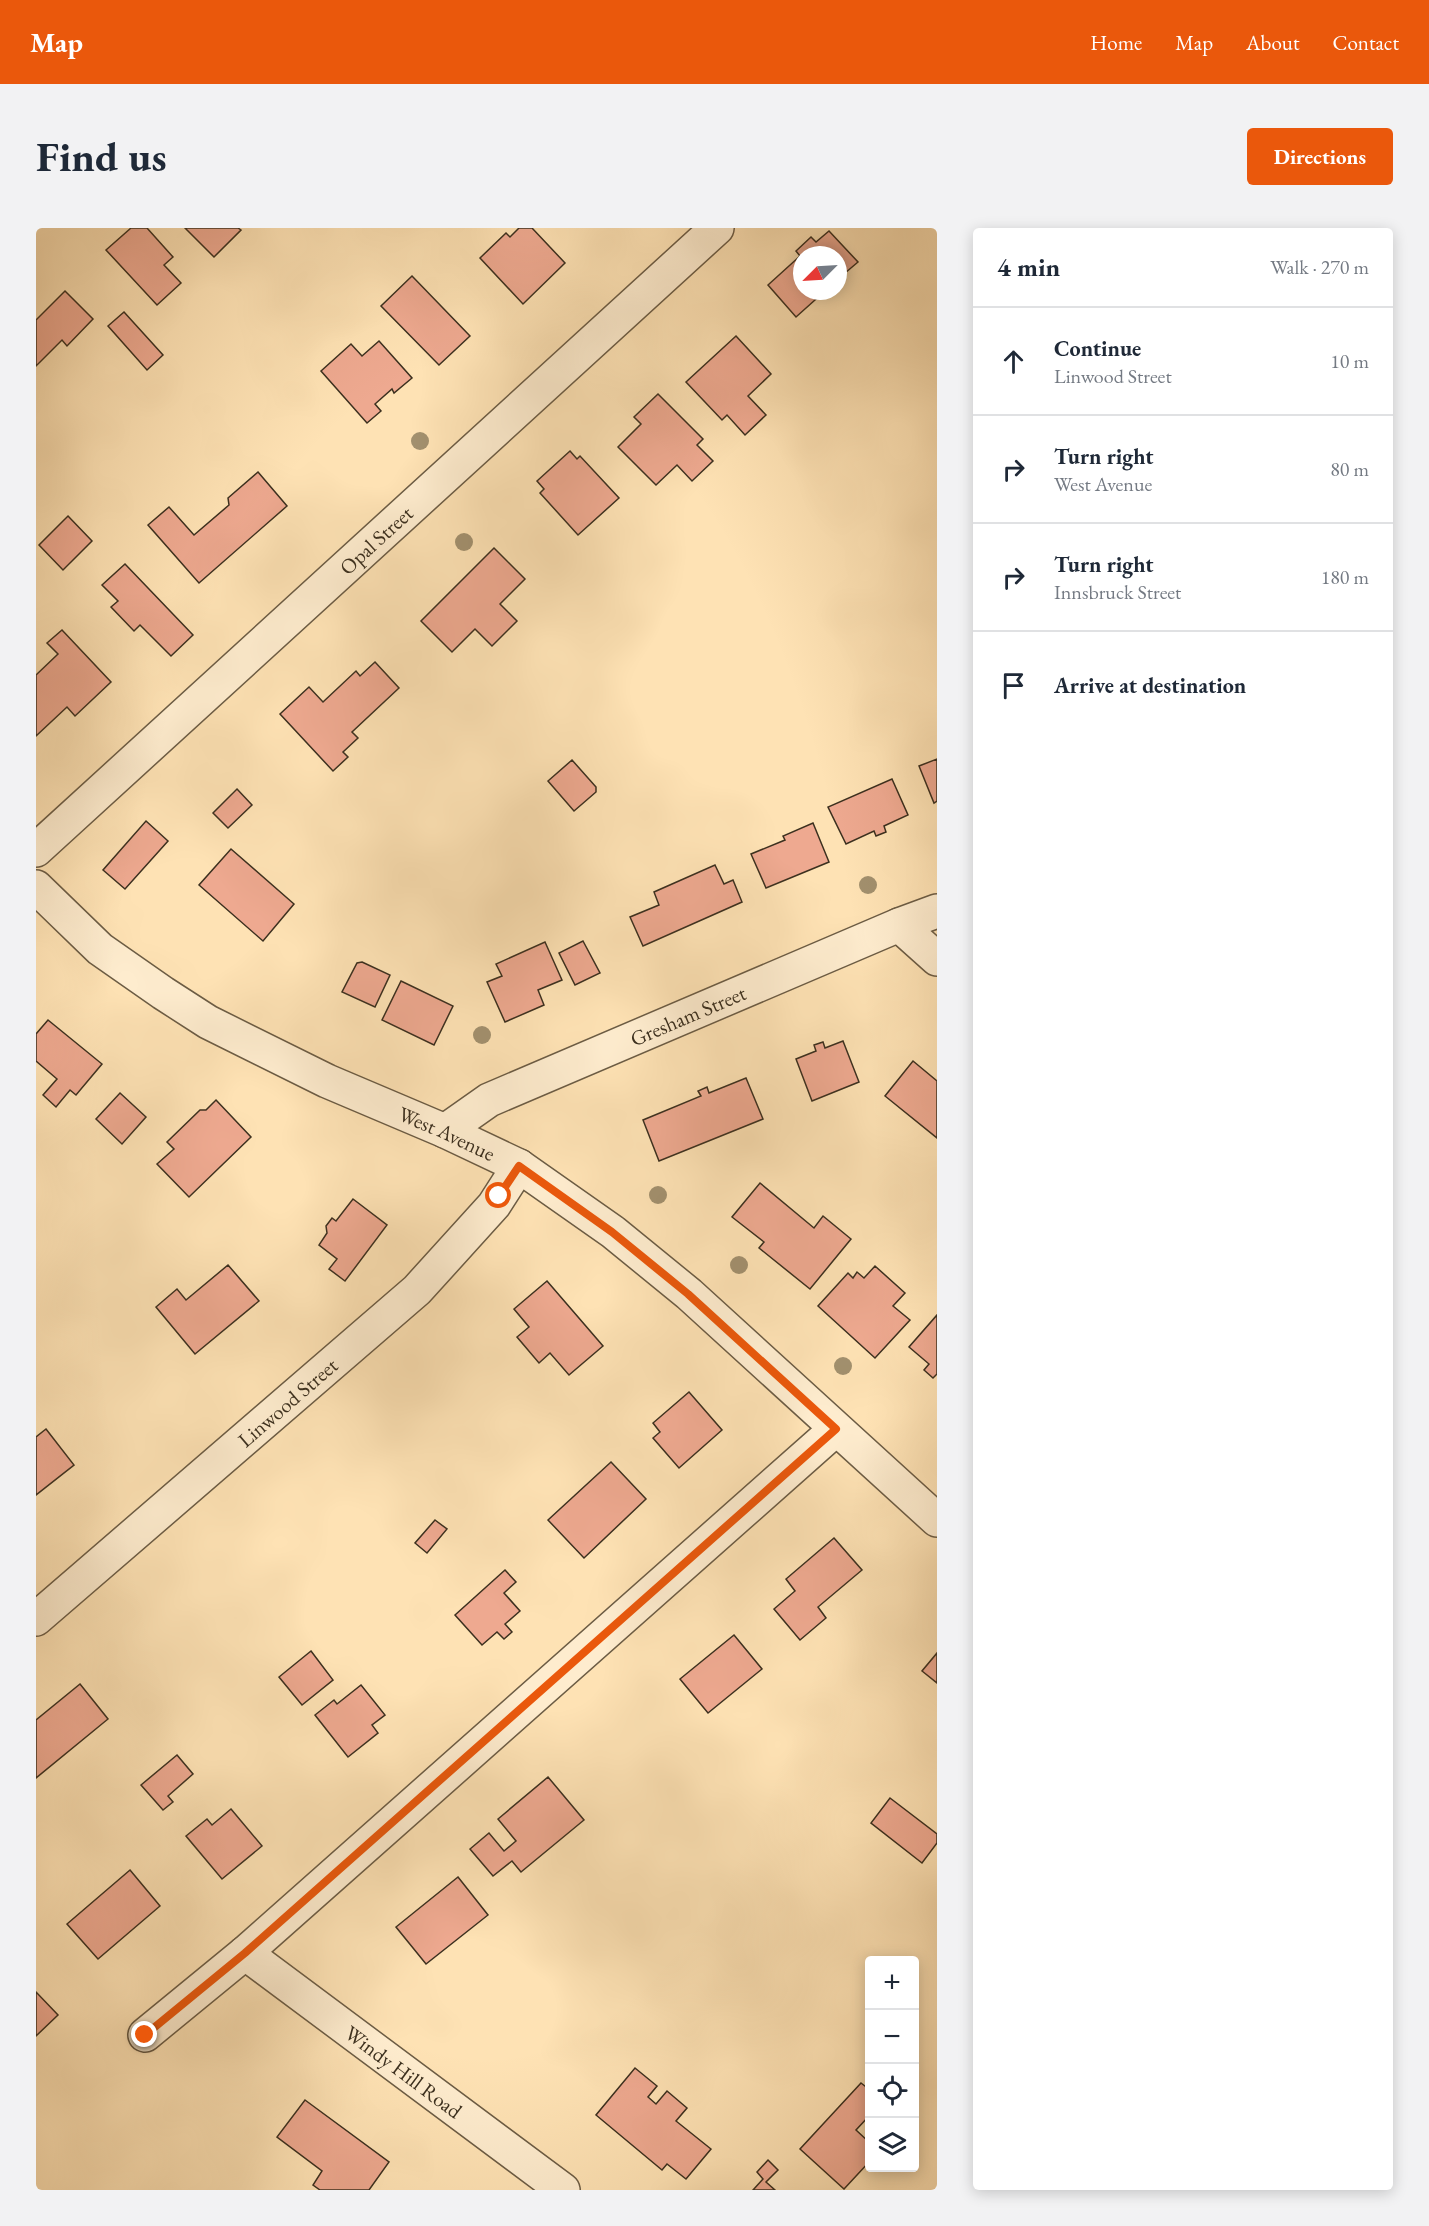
<!DOCTYPE html>
<html lang="en">
<head>
<meta charset="utf-8">
<style>
	:root { --surface:#fff; --page:#f2f2f3; --text:#1f2937; --muted:#747a83; --line:#e0e1e3; --accent:#ea580c }
	body { margin:0; font-family:"EB Garamond",serif; background:var(--page); color:var(--text) }
	.controls { position:absolute; right:18px; bottom:18px; display:grid; overflow:hidden; border-radius:6px; box-shadow:0 3px 15px #0003 }
	.controls button { width:54px; height:54px; display:grid; place-items:center; padding:0; border:0; border-bottom:2px solid var(--line); background:var(--surface); color:var(--text); font:30px sans-serif }
	.compass { position:absolute; left:757px; top:18px; width:54px; height:54px; border-radius:50%; background:var(--surface); box-shadow:0 3px 15px #0003; rotate:246deg }
	.stop { position:absolute; width:18px; height:18px; margin:-14px; border:4px solid #ea580c; border-radius:50%; background:#fff }
	.stop.end { background:#ea580c; border-color:#fff; box-shadow:0 2px 6px #0008 }
	.list { margin:0; padding:0; list-style:none }
	h2 { display:flex; justify-content:space-between; align-items:center; height:78px; margin:0; padding:0 24px; font-size:26px }
	h2 small { font-size:20px; font-weight:400; color:var(--muted) }
	.list li { display:grid; grid-template-columns:39px 1fr auto; gap:18px; align-items:center; box-sizing:border-box; height:108px; padding:0 24px; border-top:2px solid var(--line) }
	.list b { display:block; font-size:22px; white-space:nowrap }
	.list p { margin:0; font-size:20px; white-space:nowrap; color:var(--muted) }
	.list em { font-size:20px; font-style:normal; color:var(--muted) }
	.icon { flex:none; width:33px; height:33px; fill:none; stroke:currentColor; stroke-width:2; stroke-linecap:round; stroke-linejoin:round }
	.map { position:relative; flex:none; width:901px; height:1962px; overflow:hidden; border-radius:6px }
	header { display:flex; align-items:center; gap:36px; box-sizing:border-box; height:84px; padding:0 30px; background:var(--accent); color:#fff }
	header strong { font-size:28px }
	nav { display:flex; gap:33px; margin-inline-start:auto; font-size:21px }
	.intro { display:flex; align-items:center; justify-content:space-between; box-sizing:border-box; height:144px; padding:0 36px }
	h1 { margin:0; font-size:42px }
	.button { padding:15px 27px; border-radius:6px; background:var(--accent); color:#fff; font-size:21px; font-weight:700 }
	main { display:flex; gap:36px; padding:0 36px }
	aside { flex:1; background:var(--surface); border-radius:6px; box-shadow:0 3px 15px #0003 }
	.map>svg:first-child { display:block }
	.building { fill:#eea990; stroke:#3c301f; stroke-width:1.5 }
	.lines { fill:none; stroke-linecap:round; stroke-linejoin:round }
	.minor-casing { stroke:#6c5c44; stroke-width:36 }
	.tertiary-casing { stroke:#6c5c44; stroke-width:36 }
	.minor { stroke:#feecce; stroke-width:33 }
	.tertiary { stroke:#feecce; stroke-width:33 }
	.tree { fill:#a2906e }
	.route { stroke:#ea580c; stroke-width:8 }
	.labels { text-anchor:middle; dominant-baseline:central; stroke-width:5; stroke-linejoin:round; paint-order:stroke }
	.street-label { font-size:21px; fill:#3c301f; stroke:#feecce }
</style>
</head>
<body>
<header>
<strong>Map</strong>
<nav><a>Home</a><a>Map</a><a>About</a><a>Contact</a></nav>
</header>
<div class="intro"><h1>Find us</h1><a class="button">Directions</a></div>
<main>
<div class="map">
<svg width="901" height="1962" viewBox="0 0 901 1962">
	<rect width="100%" height="100%" fill="#fee2b4"/>
	<filter id="stains"><feTurbulence type="fractalNoise" baseFrequency=".00333" numOctaves="4"/><feColorMatrix values="0 0 0 0 .2 0 0 0 0 .09 0 0 0 0 .02 0 0 0 .5 -.17"/></filter>
	<radialGradient id="worn" r=".72"><stop offset=".6" stop-color="#630" stop-opacity="0"/><stop offset="1" stop-color="#630" stop-opacity=".3"/></radialGradient>
	<g class="building">
		<polygon points="95,0 111,0 137,29 128,37 145,55 121,77 70,22"/>
		<polygon points="149,0 202,0 205,2 178,29"/>
		<polygon points="483,0 496,0 529,35 487,76 444,30 470,5 474,9"/>
		<polygon points="793,3 822,34 802,51 802,27 766,27 766,63 789,63 760,89 732,57 764,28 760,23 775,9 780,14"/>
		<polygon points="376,48 434,108 403,137 345,78"/>
		<polygon points="29,63 57,91 31,118 26,112 0,138 0,92"/>
		<polygon points="88,84 127,127 111,142 72,98"/>
		<polygon points="700,108 735,146 712,168 730,187 709,207 691,187 686,192 650,154"/>
		<polygon points="343,113 376,150 358,165 356,161 339,176 345,183 331,195 285,143 315,116 326,128"/>
		<polygon points="622,166 667,211 661,217 677,233 656,253 641,237 620,257 582,219 605,196 598,189"/>
		<polygon points="534,223 541,231 544,228 583,270 542,307 504,265 508,261 501,253"/>
		<polygon points="222,244 251,278 163,355 112,297 133,279 158,307 193,277 192,270"/>
		<polygon points="32,288 56,313 27,342 3,317"/>
		<polygon points="458,320 489,351 464,376 481,393 456,418 439,401 416,424 385,393"/>
		<polygon points="89,336 157,407 135,428 104,397 98,403 75,379 82,373 66,357"/>
		<polygon points="26,402 75,454 39,488 31,479 0,508 0,447 22,426 11,415"/>
		<polygon points="339,434 363,460 316,504 322,510 307,524 312,529 297,543 244,486 273,459 287,474 320,443 324,448"/>
		<polygon points="901,531 901,573 898,575 883,538"/>
		<polygon points="536,532 560,559 560,564 538,583 512,553"/>
		<polygon points="856,551 872,587 848,598 850,604 840,608 838,603 810,616 792,579"/>
		<polygon points="201,561 216,577 192,600 177,585"/>
		<polygon points="110,593 132,613 89,661 67,642"/>
		<polygon points="777,595 793,634 730,660 715,626 749,612 747,608"/>
		<polygon points="195,621 258,676 227,713 163,657"/>
		<polygon points="679,637 688,656 697,652 706,674 607,718 594,689 623,677 618,664"/>
		<polygon points="547,713 564,745 539,757 523,725"/>
		<polygon points="509,714 526,752 502,762 508,777 469,794 451,754 466,748 460,736"/>
		<polygon points="326,734 354,747 339,779 306,764 321,735"/>
		<polygon points="365,753 417,778 398,817 346,792"/>
		<polygon points="12,792 66,836 40,867 34,862 20,879 7,867 21,851 0,833 0,806"/>
		<polygon points="807,813 823,854 776,873 760,831 780,823 778,817 787,814 789,820"/>
		<polygon points="877,833 901,853 901,910 849,868"/>
		<polygon points="710,850 727,891 623,933 607,892 665,868 662,863 671,859 673,865"/>
		<polygon points="84,865 110,889 86,916 60,891"/>
		<polygon points="180,872 215,909 153,969 121,936 138,921 131,914 164,882 170,882"/>
		<polygon points="724,955 778,1000 787,988 815,1011 774,1061 723,1020 728,1014 696,989"/>
		<polygon points="317,971 351,997 309,1053 293,1041 301,1031 283,1017 291,1005 290,998 296,990 300,993"/>
		<polygon points="192,1037 223,1073 159,1126 120,1079 141,1061 150,1072"/>
		<polygon points="839,1038 869,1065 857,1078 874,1092 839,1130 782,1078 812,1045 817,1050 821,1044 828,1050"/>
		<polygon points="511,1053 567,1118 533,1147 514,1125 503,1135 481,1109 493,1099 478,1081"/>
		<polygon points="901,1087 901,1146 897,1150 888,1142 893,1136 873,1119"/>
		<polygon points="653,1164 686,1202 643,1240 617,1210 624,1204 617,1195"/>
		<polygon points="10,1201 38,1237 0,1267 0,1209"/>
		<polygon points="575,1234 610,1271 548,1330 512,1292"/>
		<polygon points="399,1292 411,1301 391,1325 379,1315"/>
		<polygon points="798,1310 826,1342 782,1379 790,1390 764,1412 738,1381 759,1363 750,1351"/>
		<polygon points="469,1342 480,1354 468,1365 484,1383 469,1396 476,1404 468,1411 461,1404 446,1417 419,1387"/>
		<polygon points="698,1407 726,1441 672,1485 644,1451"/>
		<polygon points="275,1423 297,1452 266,1477 243,1449"/>
		<polygon points="901,1425 901,1455 886,1443"/>
		<polygon points="44,1456 72,1491 0,1550 0,1492"/>
		<polygon points="325,1457 349,1487 336,1497 342,1505 312,1529 279,1487 298,1472 301,1476"/>
		<polygon points="141,1527 157,1546 132,1568 137,1574 127,1582 105,1557"/>
		<polygon points="512,1549 548,1592 485,1644 476,1633 457,1648 434,1621 453,1605 468,1623 480,1613 462,1591"/>
		<polygon points="854,1570 901,1606 901,1615 886,1635 835,1595"/>
		<polygon points="195,1581 226,1618 186,1651 150,1608 171,1591 176,1597"/>
		<polygon points="94,1642 124,1678 62,1731 31,1696"/>
		<polygon points="422,1649 452,1687 390,1736 360,1699"/>
		<polygon points="0,1764 22,1787 0,1808"/>
		<polygon points="599,1840 621,1858 612,1869 620,1876 631,1863 651,1880 640,1893 675,1921 650,1951 631,1936 626,1942 560,1887"/>
		<polygon points="825,1855 834,1862 834,1887 820,1902 834,1915 834,1933 808,1961 764,1921"/>
		<polygon points="269,1872 353,1934 333,1962 284,1962 277,1957 286,1943 241,1909"/>
		<polygon points="732,1932 742,1942 730,1954 739,1962 717,1962 727,1951 721,1944"/>
	</g>
	<g class="lines">
		<defs>
			<g id="minor">
				<path id="s1" d="M0,622L681,0"/>
				<polyline points="863,697 901,731"/>
				<path id="s2" d="M409,903L453,872L863,697L901,683"/>
				<path id="s3" d="M0,1391L381,1062L458,977L483,938"/>
				<path id="s4" d="M209,1725L527,1962"/>
				<polyline points="109,1807 209,1725 800,1201"/>
			</g>
			<g id="tertiary">
				<path id="s5" d="M0,659L64,721L127,765L172,794L291,853L409,903L483,938L577,1004L653,1066L901,1292"/>
			</g>
		</defs>
		<use href="#minor" class="minor-casing"/>
		<use href="#tertiary" class="tertiary-casing"/>
		<use href="#minor" class="minor"/>
		<use href="#tertiary" class="tertiary"/>
	</g>
	<g class="tree">
		<circle cx="384" cy="213" r="9"/>
		<circle cx="428" cy="314" r="9"/>
		<circle cx="832" cy="657" r="9"/>
		<circle cx="446" cy="807" r="9"/>
		<circle cx="622" cy="967" r="9"/>
		<circle cx="703" cy="1037" r="9"/>
		<circle cx="807" cy="1138" r="9"/>
	</g>
	<g class="lines">
		<polyline class="route" points="109,1807 209,1725 800,1201 652,1066 576,1004 483,938 463,968"/>
	</g>
	<g class="labels">
		<g class="street-label">
			<text stroke="none"><textPath href="#s1" startOffset="460">Opal Street</textPath></text>
			<text stroke="none"><textPath href="#s2" startOffset="270">Gresham Street</textPath></text>
			<text stroke="none"><textPath href="#s5" startOffset="483">West Avenue</textPath></text>
			<text stroke="none"><textPath href="#s3" startOffset="332">Linwood Street</textPath></text>
			<text stroke="none"><textPath href="#s4" startOffset="198">Windy Hill Road</textPath></text>
		</g>
	</g>
	<rect width="100%" height="100%" filter="url(#stains)"/>
	<rect width="100%" height="100%" fill="url(#worn)"/>
</svg>
<div class="controls">
<button>+</button>
<button>−</button>
<button><svg class="icon" aria-label="locate" viewBox="0 0 24 24"><circle cx="12" cy="12" r="6"/><path d="M12 2v4M12 18v4M2 12h4M18 12h4"/></svg></button>
<button><svg class="icon" aria-label="layers" viewBox="0 0 24 24"><path d="M12 4l9 5-9 5-9-5zM3 14l9 5 9-5"/></svg></button>
</div>
<svg class="compass" viewBox="-18 -18 36 36"><path d="M0-13l5 13h-10z" fill="#e53935"/><path d="M0 13l5-13h-10z" fill="#747a83"/></svg>
<div class="stop" style="left:463px;top:968px"></div>
<div class="stop end" style="left:109px;top:1807px"></div>
</div>
<aside>
<h2>4 min<small>Walk · 270 m</small></h2>
<ul class="list">
<li><svg class="icon" aria-label="ahead" viewBox="0 0 24 24"><path d="M12 20V5M6 11l6-6 6 6"/></svg><div><b>Continue</b><p>Linwood Street</p></div><em>10 m</em></li>
<li><svg class="icon" aria-label="right" viewBox="0 0 24 24"><path d="M7 20v-9h11M14 6l5 5-5 5"/></svg><div><b>Turn right</b><p>West Avenue</p></div><em>80 m</em></li>
<li><svg class="icon" aria-label="right" viewBox="0 0 24 24"><path d="M7 20v-9h11M14 6l5 5-5 5"/></svg><div><b>Turn right</b><p>Innsbruck Street</p></div><em>180 m</em></li>
<li><svg class="icon" aria-label="arrive" viewBox="0 0 24 24"><path d="M6 21V4h12l-3 4 3 4H6"/></svg><div><b>Arrive at destination</b></div></li>
</ul>
</aside>
</main>
</body>
</html>
